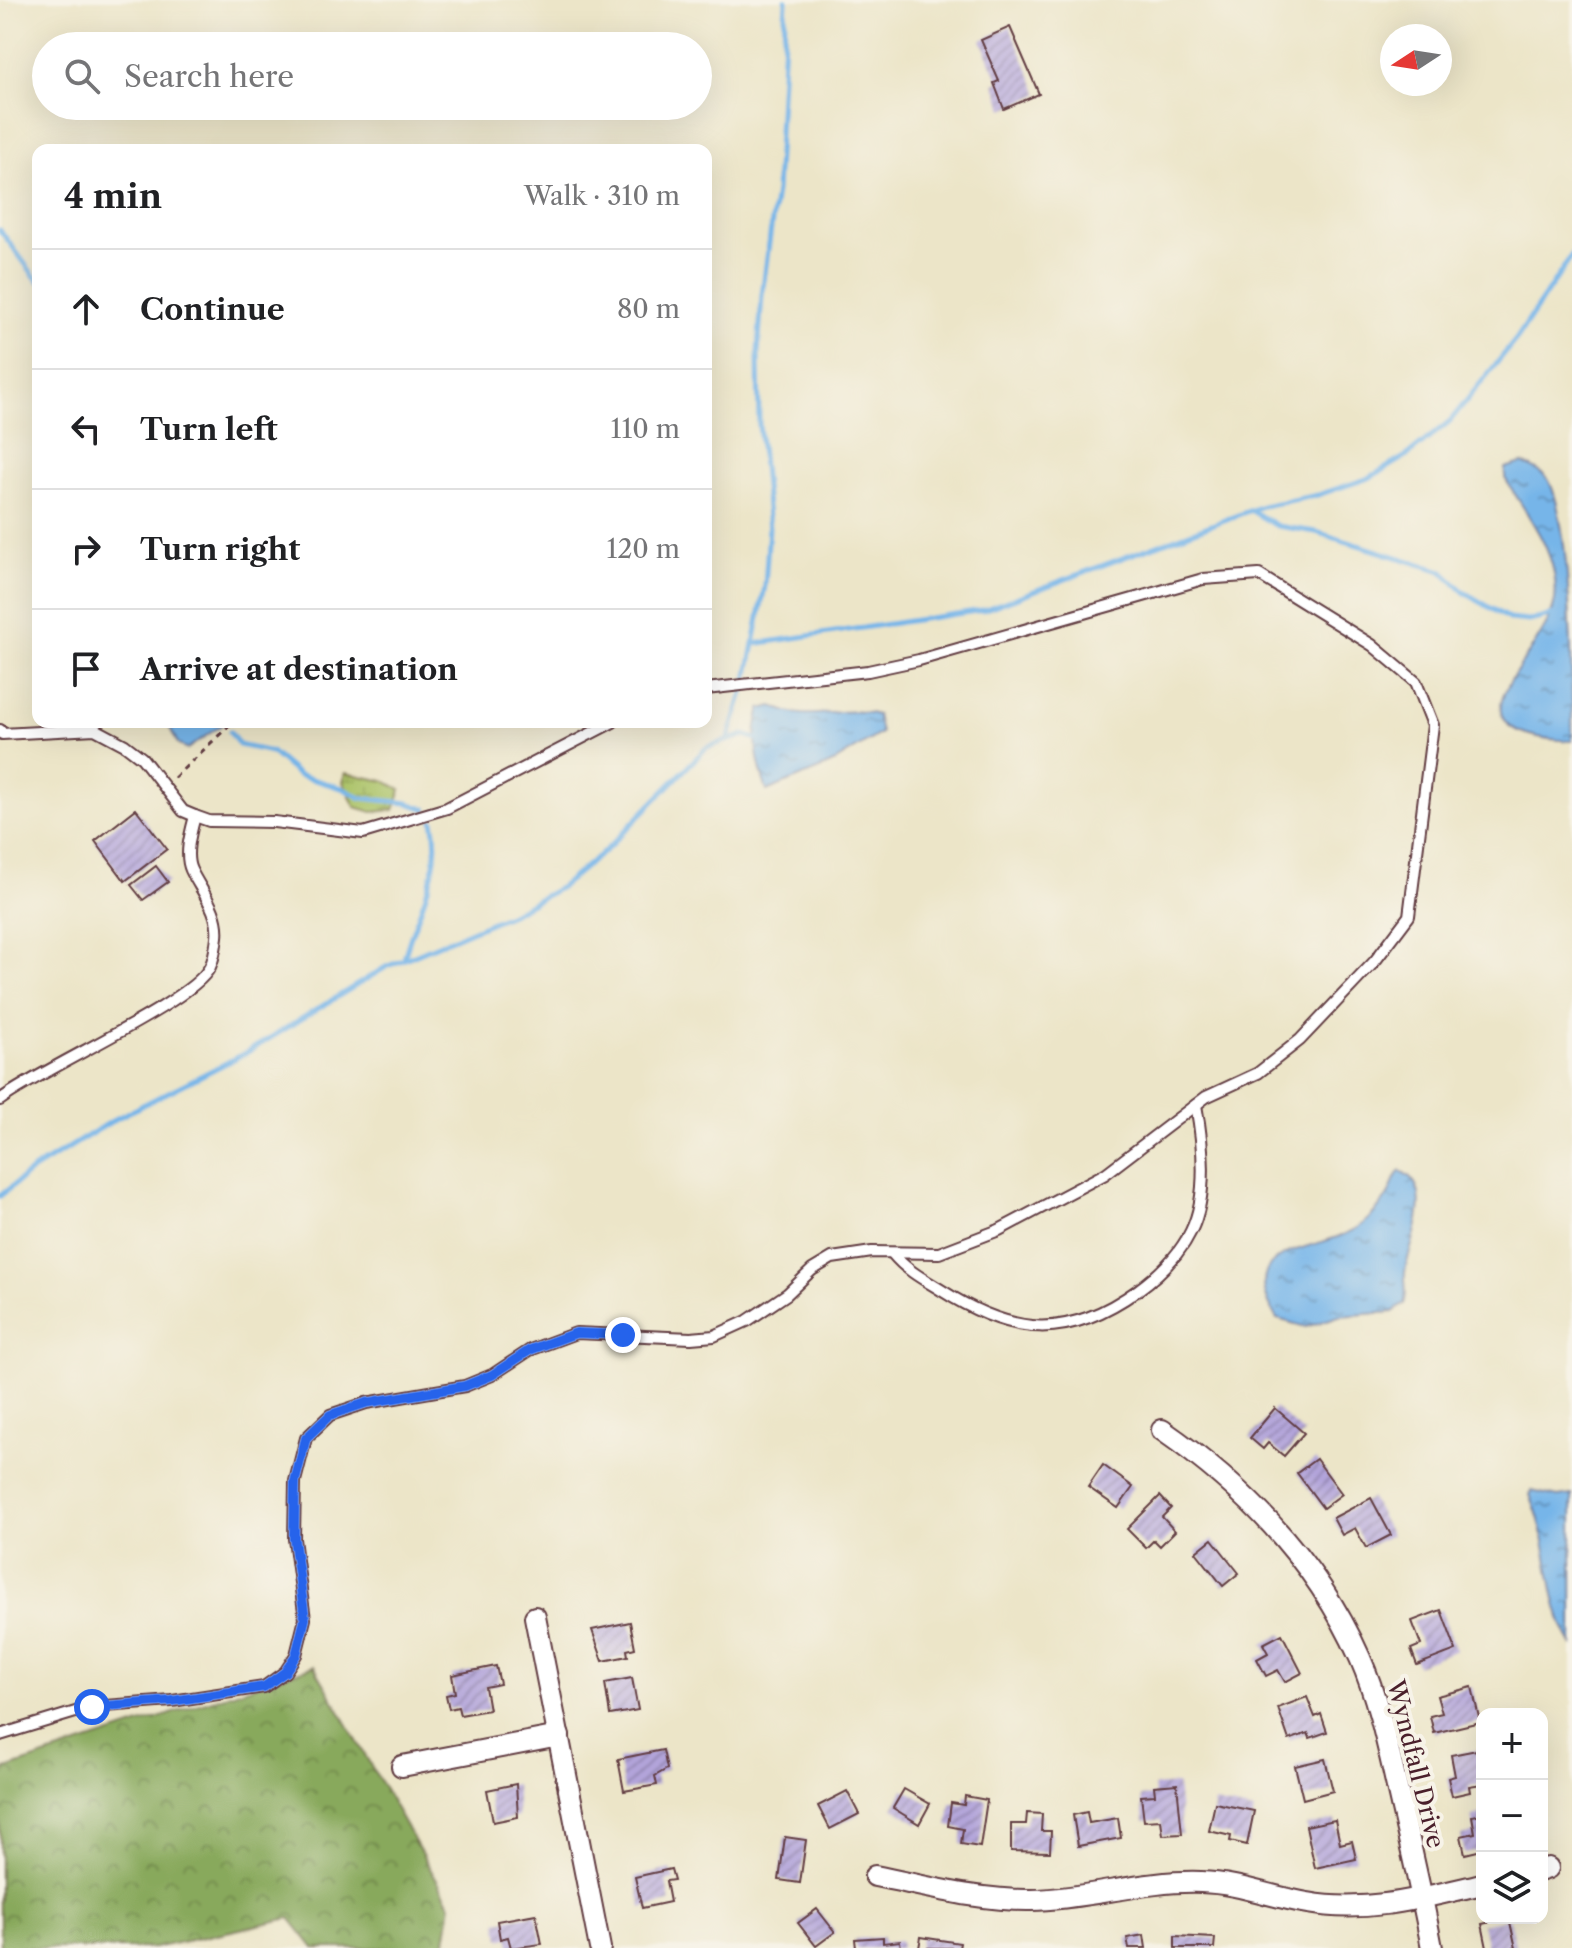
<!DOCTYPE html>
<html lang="en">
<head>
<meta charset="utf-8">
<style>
	:root { --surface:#fff; --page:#f6f6f6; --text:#202124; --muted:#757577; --line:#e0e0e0 }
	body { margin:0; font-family:"Libre Caslon Text",serif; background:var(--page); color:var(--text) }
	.controls { position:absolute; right:24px; bottom:24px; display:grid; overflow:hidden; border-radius:16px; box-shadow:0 8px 32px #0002 }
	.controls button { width:72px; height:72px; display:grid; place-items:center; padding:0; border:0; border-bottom:2px solid var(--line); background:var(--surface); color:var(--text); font:40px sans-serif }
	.compass { position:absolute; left:1380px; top:24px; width:72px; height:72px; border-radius:50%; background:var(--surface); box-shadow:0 8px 32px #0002; rotate:258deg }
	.stop { position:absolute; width:24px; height:24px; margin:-18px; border:6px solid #2563eb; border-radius:50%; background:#fff }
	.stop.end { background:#2563eb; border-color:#fff; box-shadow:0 2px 8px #0008 }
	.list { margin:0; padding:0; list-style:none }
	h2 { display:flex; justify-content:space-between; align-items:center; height:104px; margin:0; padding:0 32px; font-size:34px }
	h2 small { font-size:26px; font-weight:400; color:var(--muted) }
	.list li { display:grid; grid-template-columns:52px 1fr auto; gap:24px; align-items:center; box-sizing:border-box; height:120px; padding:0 32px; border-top:2px solid var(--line) }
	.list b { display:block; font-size:30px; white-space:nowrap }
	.list em { font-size:26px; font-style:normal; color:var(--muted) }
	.icon { flex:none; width:44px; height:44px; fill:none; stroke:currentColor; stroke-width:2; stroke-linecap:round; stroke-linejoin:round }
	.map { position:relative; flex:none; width:1572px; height:1948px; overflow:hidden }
	.search { position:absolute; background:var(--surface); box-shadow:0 8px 32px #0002; left:32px; top:32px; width:680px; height:88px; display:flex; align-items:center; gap:20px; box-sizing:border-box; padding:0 28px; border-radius:44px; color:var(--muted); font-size:30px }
	.panel { position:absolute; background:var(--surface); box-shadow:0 8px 32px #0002; left:32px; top:144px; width:680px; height:584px; border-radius:16px }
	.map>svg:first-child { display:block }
	.forest { fill:url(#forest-crowns); stroke:#696444; stroke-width:2 }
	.wetland { fill:url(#wetland-marsh); stroke:#7a714a; stroke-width:2 }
	.water { fill:url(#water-ripples); stroke:#606a8a; stroke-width:2 }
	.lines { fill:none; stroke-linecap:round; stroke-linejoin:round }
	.stream { stroke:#76b5e9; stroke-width:5 }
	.building { fill:url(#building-hatch) }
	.service-casing { stroke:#623d43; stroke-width:14 }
	.minor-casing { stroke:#623d43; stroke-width:24 }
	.path { stroke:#623d43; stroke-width:3; stroke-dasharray:6 6; stroke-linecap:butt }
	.service { stroke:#fff; stroke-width:10 }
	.minor { stroke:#fff; stroke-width:20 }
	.route { stroke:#2563eb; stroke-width:10 }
	.labels { text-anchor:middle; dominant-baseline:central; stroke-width:8; stroke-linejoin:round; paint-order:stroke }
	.street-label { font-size:24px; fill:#4a1f2b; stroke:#f7f3e8 }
</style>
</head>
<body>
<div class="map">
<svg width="1572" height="1948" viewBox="0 0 1572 1948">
	<defs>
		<pattern id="forest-crowns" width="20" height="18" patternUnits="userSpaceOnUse" patternTransform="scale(2)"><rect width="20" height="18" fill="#88a95c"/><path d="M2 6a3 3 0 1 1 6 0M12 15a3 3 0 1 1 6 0" fill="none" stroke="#71894c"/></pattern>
		<pattern id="wetland-marsh" width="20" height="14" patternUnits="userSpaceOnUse" patternTransform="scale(2)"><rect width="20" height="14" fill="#abc368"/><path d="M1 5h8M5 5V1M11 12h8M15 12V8" fill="none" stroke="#95a75a"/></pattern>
		<pattern id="water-ripples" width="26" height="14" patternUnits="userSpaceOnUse" patternTransform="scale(2)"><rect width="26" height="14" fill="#76b5e9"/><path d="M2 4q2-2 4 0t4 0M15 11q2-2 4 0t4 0" fill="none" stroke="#6393bd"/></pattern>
		<pattern id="building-hatch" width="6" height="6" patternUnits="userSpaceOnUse" patternTransform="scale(2)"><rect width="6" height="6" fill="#b2a4da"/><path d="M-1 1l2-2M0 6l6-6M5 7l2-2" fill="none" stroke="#9385b1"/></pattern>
	</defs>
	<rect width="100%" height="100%" fill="#f7f3e8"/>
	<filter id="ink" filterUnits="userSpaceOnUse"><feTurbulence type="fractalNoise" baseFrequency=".0125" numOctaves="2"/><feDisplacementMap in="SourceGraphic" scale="16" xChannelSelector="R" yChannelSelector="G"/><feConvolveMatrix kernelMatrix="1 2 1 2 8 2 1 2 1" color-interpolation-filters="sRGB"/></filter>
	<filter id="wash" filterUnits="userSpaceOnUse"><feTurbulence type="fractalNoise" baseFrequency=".006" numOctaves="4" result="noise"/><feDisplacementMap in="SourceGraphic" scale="32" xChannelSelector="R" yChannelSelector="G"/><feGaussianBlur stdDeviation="1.8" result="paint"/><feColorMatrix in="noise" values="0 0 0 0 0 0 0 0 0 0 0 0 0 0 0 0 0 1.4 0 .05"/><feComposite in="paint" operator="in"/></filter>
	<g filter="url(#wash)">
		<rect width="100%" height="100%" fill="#ece5c8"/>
		<polygon class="forest" points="314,1666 451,1905 444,1948 314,1948 290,1918 154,1948 0,1948 0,1771"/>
		<polygon class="wetland" points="345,773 385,781 401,790 394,810 372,812 355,807 343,782"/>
		<g class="water">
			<path d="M1522,463C1532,467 1541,471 1548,479C1572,522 1572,682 1572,741C1427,733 1547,658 1555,600C1561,555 1526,514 1505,478V468Z"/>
			<path d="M773,706C807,725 842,704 877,715L881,733L831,764L767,791C758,764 751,738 761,709Z"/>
			<polygon points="167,722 226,722 187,749 178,744"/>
			<path d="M1400,1171C1439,1187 1409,1244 1405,1272C1404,1283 1408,1293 1404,1304L1393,1312L1339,1316L1306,1327L1277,1319C1231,1242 1319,1254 1360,1226C1370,1219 1383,1204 1389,1193C1394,1185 1393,1177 1400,1171Z"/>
			<path d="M1532,1491L1558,1497L1572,1495V1644C1547,1605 1551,1539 1530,1495Z"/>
		</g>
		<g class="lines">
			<g class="stream">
				<polyline points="0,230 38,281"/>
				<polyline points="1252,511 1277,526 1316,532 1442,571 1464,592 1509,619 1529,621 1554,615"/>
				<polyline points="754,644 983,610 1262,506 1318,495 1369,478 1408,455 1450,421 1517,338 1572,255"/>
				<polyline points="747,680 765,586 769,528 759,425 758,353 762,295 776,191 786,0"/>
				<polyline points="230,732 239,745 271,752 298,775 342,788 361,798 408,803 426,809"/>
				<polyline points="729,737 744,690"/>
				<path d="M404,959C415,913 445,871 433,821"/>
				<polyline points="0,1196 31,1171 117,1118 244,1054 386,967 511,914 561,887 607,849 707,747 745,735 762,741"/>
			</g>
		</g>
		<g id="blocks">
			<g class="building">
				<polygon points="1010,27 1039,94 1004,109 994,83 999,81 981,40"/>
				<polygon points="136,809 167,849 125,881 95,841"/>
				<polygon points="156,866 168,882 143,900 131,885"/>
				<polygon points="1275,1408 1304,1433 1284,1456 1268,1443 1263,1449 1250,1438"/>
				<polygon points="1316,1459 1342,1494 1323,1508 1297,1473"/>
				<polygon points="1103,1465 1133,1487 1118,1508 1088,1487"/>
				<polygon points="1160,1496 1171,1508 1162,1517 1175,1531 1160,1546 1154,1540 1146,1548 1127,1529"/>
				<polygon points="1371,1498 1391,1535 1366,1548 1355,1528 1342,1535 1333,1518"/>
				<polygon points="1212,1539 1239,1573 1223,1586 1196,1552"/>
				<polygon points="1441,1610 1456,1650 1417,1665 1411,1649 1421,1645 1412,1621"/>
				<polygon points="630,1622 635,1648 627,1650 628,1656 603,1661 592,1630"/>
				<polygon points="1282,1634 1302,1673 1285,1682 1278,1670 1266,1676 1257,1659 1268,1653 1263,1644"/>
				<polygon points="496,1666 500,1684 485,1687 489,1710 460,1715 458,1707 449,1709 446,1695 455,1693 452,1675"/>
				<polygon points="632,1678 638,1710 610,1715 605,1683"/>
				<polygon points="1472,1687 1480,1722 1434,1733 1430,1716 1442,1713 1437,1696"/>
				<polygon points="1307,1697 1315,1717 1321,1714 1327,1732 1310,1738 1308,1733 1289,1740 1278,1708"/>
				<polygon points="1482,1749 1482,1784 1469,1786 1470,1792 1452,1796 1448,1778 1455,1776 1451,1755"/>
				<polygon points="663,1750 667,1769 655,1776 657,1785 624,1791 618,1759"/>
				<polygon points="1325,1759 1333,1791 1303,1799 1295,1766"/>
				<polygon points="516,1784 518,1817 493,1822 487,1790"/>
				<polygon points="1177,1784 1182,1834 1163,1835 1161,1820 1144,1821 1141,1796 1155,1795 1154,1786"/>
				<polygon points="904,1789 930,1804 919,1824 893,1808"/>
				<polygon points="847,1791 859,1814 830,1829 818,1806"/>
				<polygon points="965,1796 987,1800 980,1847 961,1844 963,1829 948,1826 951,1803 964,1805"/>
				<polygon points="1215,1803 1254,1811 1247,1845 1230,1841 1231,1836 1209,1831"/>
				<polygon points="1087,1812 1089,1823 1118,1818 1121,1838 1078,1846 1073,1815"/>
				<polygon points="1027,1813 1042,1814 1041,1831 1051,1831 1050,1852 1011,1851 1011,1824 1026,1824"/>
				<polygon points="1482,1814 1482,1850 1465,1854 1461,1836 1475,1833 1472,1816"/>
				<polygon points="1335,1820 1340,1844 1352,1841 1356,1859 1315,1868 1306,1826"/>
				<polygon points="785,1837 806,1840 800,1883 779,1880"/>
				<polygon points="671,1869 674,1880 666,1881 670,1902 642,1908 635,1877"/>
				<polygon points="817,1909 835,1932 816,1946 798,1923"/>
				<polygon points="536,1914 542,1944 511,1948 508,1937 500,1939 497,1921"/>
				<polygon points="1509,1918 1516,1948 1487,1948 1482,1924"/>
				<polygon points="1144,1935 1146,1948 1129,1948 1127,1938"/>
				<polygon points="1175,1936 1215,1938 1214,1948 1175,1948"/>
				<polygon points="883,1937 883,1943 900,1941 901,1948 856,1948 855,1939"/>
				<polygon points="921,1937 960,1943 959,1948 919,1948"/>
			</g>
		</g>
	</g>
	<g filter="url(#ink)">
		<use href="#blocks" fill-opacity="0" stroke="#623d43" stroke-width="2"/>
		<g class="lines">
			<defs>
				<g id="service">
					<polyline points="0,730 2,734 95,729 125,745 142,758 183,811 195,816 209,821 274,822 363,833 447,808 613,722"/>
					<path d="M0,1100C42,1068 193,1002 210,967C214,959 216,945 217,937C220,912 201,891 191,870C184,855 191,831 195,816"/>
					<path d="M893,1254C906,1270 923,1279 941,1290C1013,1336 1067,1341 1138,1290C1160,1274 1179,1256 1191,1231C1209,1194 1203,1143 1196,1105"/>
					<polyline points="0,1735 92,1707 172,1701 264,1687 285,1672 296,1655 305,1619 294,1539 295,1481 306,1438 330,1415 366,1403 465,1386 492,1375 530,1350 576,1333 691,1338 714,1336 747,1321 787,1294 812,1270 832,1258 872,1252 939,1253 999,1230 1105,1174 1206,1097 1258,1073 1300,1040 1375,961 1409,916 1433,725 1416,682 1372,645 1259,575 1203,579 919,660 868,671 706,689"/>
				</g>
				<g id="minor">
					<path d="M1162,1430C1247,1489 1318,1563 1360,1658C1378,1699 1387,1743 1397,1787C1409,1840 1422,1894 1432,1948"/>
					<polyline points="535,1617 600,1948"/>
					<polyline points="402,1766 559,1736"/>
					<polyline points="1542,1870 1548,1868"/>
					<path d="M875,1876C926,1886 979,1901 1032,1900C1089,1899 1143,1880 1201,1882C1239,1883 1271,1897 1308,1903C1367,1914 1425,1897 1482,1884"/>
				</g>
			</defs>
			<use href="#service" class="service-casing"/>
			<use href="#minor" class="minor-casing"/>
			<polyline class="path" points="174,778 233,722"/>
			<use href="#service" class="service"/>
			<use href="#minor" class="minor"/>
		</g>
	</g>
	<g class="lines" filter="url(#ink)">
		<polyline class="route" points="92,1707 172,1701 264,1687 285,1672 296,1655 305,1619 294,1539 295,1481 306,1438 330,1415 366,1403 465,1386 492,1375 530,1350 576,1333 623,1335"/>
	</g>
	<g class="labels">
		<g class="street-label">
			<text transform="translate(1416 1764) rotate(76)">Wyndfall Drive</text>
		</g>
	</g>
</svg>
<div class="controls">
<button>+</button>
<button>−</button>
<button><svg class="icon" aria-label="layers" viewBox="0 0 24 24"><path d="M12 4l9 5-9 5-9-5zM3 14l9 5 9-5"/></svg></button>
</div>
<svg class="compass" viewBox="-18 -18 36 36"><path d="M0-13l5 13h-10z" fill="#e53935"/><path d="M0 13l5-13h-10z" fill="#757577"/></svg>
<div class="stop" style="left:92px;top:1707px"></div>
<div class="stop end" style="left:623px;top:1335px"></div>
<div class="search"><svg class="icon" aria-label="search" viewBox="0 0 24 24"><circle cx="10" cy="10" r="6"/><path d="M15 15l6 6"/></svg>Search here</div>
<section class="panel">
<h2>4 min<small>Walk · 310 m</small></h2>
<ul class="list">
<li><svg class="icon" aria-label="ahead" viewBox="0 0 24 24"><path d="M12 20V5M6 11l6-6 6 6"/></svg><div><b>Continue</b></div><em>80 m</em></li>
<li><svg class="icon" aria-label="left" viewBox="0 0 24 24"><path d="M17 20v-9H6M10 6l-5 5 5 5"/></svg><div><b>Turn left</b></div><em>110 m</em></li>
<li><svg class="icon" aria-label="right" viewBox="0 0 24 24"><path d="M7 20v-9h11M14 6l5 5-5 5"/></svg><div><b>Turn right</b></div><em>120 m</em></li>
<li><svg class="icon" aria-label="arrive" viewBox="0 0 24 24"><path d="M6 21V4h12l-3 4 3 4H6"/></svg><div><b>Arrive at destination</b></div></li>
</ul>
</section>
</div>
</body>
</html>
